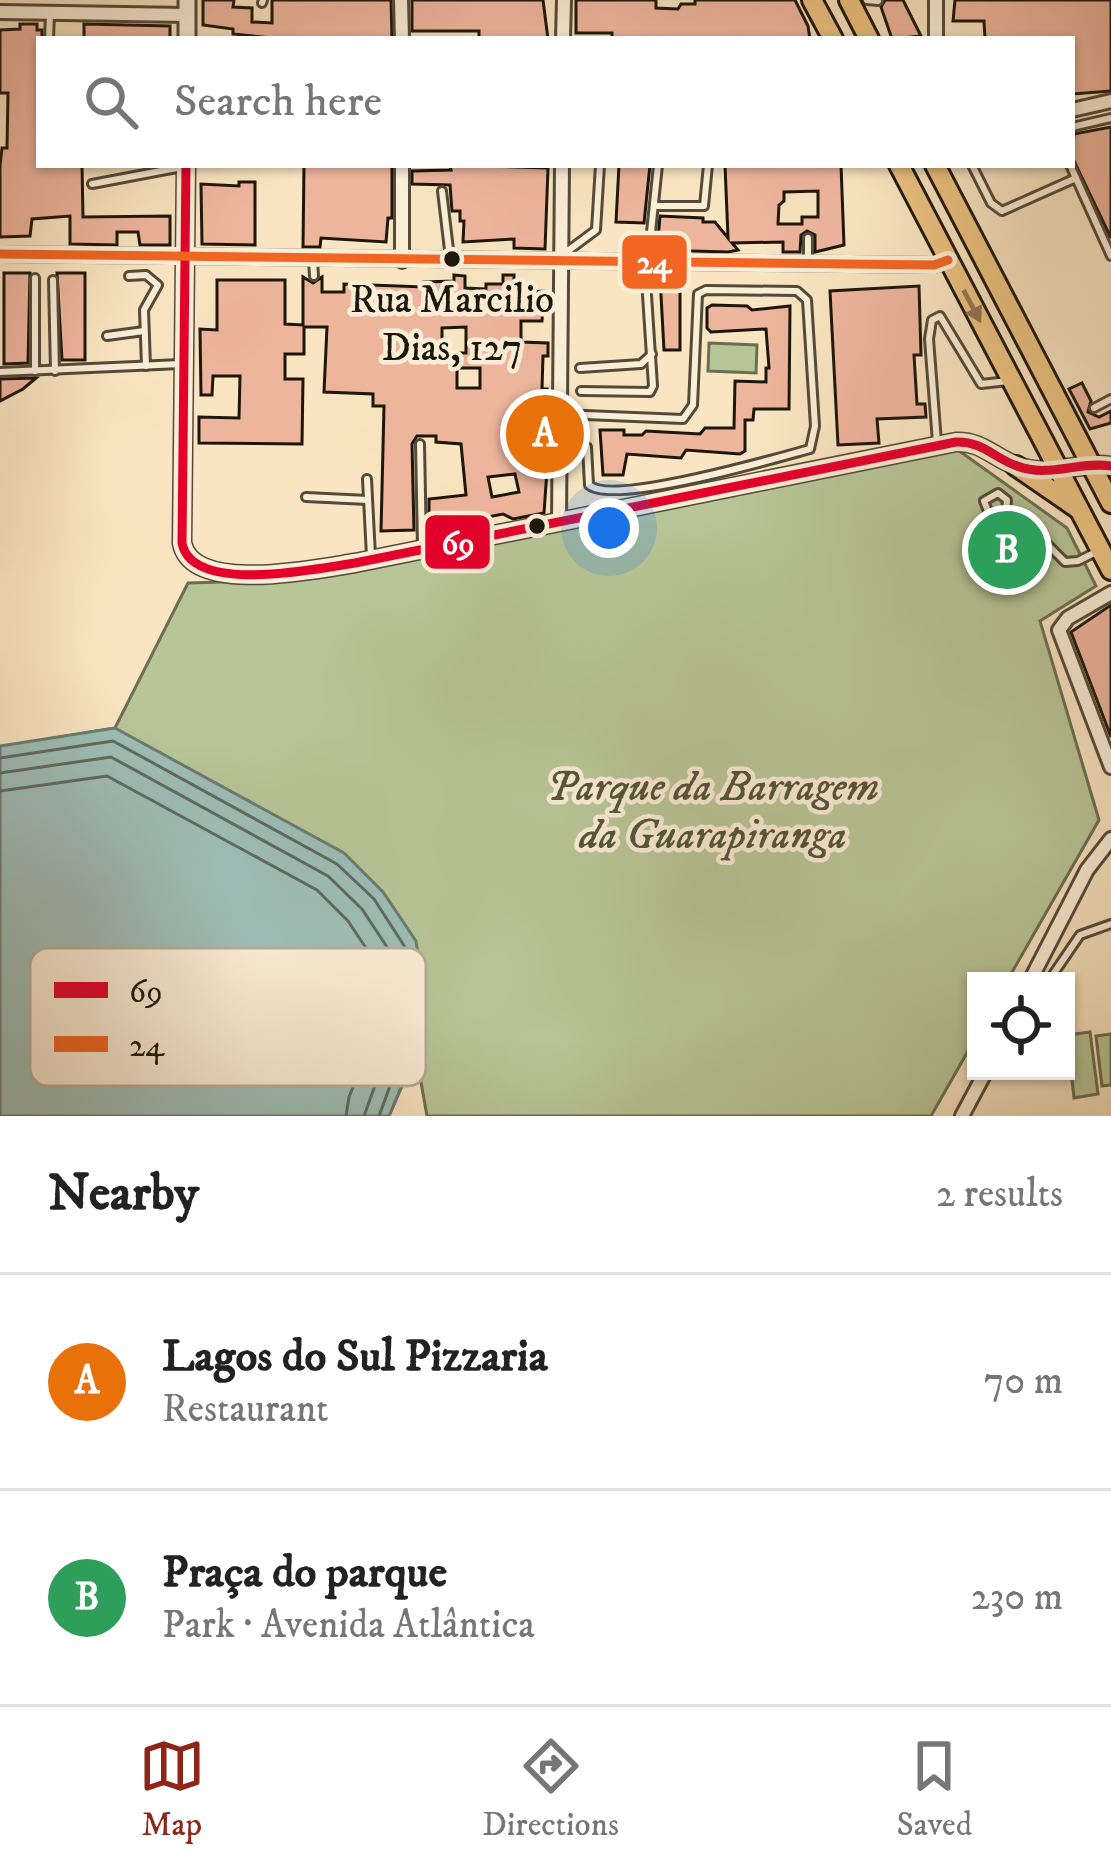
<!DOCTYPE html>
<html lang="en">
<head>
<meta charset="utf-8">
<style>
	:root { --surface:#fff; --page:#f6f6f6; --text:#222; --muted:#767676; --line:#e0e0e0; --accent:#8f2418 }
	body { margin:0; font-family:"IM FELL DW Pica",serif; background:var(--page); color:var(--text) }
	.controls { position:absolute; right:36px; bottom:36px; display:grid; overflow:hidden; border-radius:0px; box-shadow:0 3px 9px #0004 }
	.controls button { width:108px; height:108px; display:grid; place-items:center; padding:0; border:0; border-bottom:3px solid var(--line); background:var(--surface); color:var(--text); font:60px sans-serif }
	.you { position:absolute; left:609px; top:528px; width:42px; height:42px; margin:-30px; border:9px solid #fff; border-radius:50%; background:#1a73e8; box-shadow:0 0 0 18px #1a73e833 }
	.badge { display:grid; place-items:center; width:78px; height:78px; border-radius:50%; background:var(--accent); color:#fff; font-size:39px; font-weight:700 }
	.pin { position:absolute; translate:-50% -50%; border:6px solid #fff; box-shadow:0 3px 12px #0006 }
	.list { margin:0; padding:0; list-style:none }
	h2 { display:flex; justify-content:space-between; align-items:center; height:156px; margin:0; padding:0 48px; font-size:51px }
	h2 small { font-size:39px; font-weight:400; color:var(--muted) }
	.list li { display:grid; grid-template-columns:78px 1fr auto; gap:36px; align-items:center; box-sizing:border-box; height:216px; padding:0 48px; border-top:3px solid var(--line) }
	.list b { display:block; font-size:45px; white-space:nowrap }
	.list p { margin:0; font-size:39px; white-space:nowrap; color:var(--muted) }
	.list em { font-size:39px; font-style:normal; color:var(--muted) }
	.icon { flex:none; width:66px; height:66px; fill:none; stroke:currentColor; stroke-width:2; stroke-linecap:round; stroke-linejoin:round }
	.map { position:relative; flex:none; width:1111px; height:1116px; overflow:hidden }
	.search { position:absolute; background:var(--surface); box-shadow:0 3px 9px #0004; left:36px; right:36px; top:36px; height:132px; display:flex; align-items:center; gap:30px; box-sizing:border-box; padding:0 42px; border-radius:0px; color:var(--muted); font-size:45px }
	.sheet { height:588px; background:var(--surface) }
	nav { display:flex; justify-content:space-around; align-items:center; box-sizing:border-box; height:168px; border-top:3px solid var(--line); background:var(--surface); font-size:33px; color:var(--muted) }
	nav a { display:grid; justify-items:center; gap:6px }
	nav .on { color:var(--accent) }
	.map>svg:first-child { display:block }
	.green { fill:#b8c697; stroke:#6a6e52; stroke-width:3 }
	.water { fill:#9ebeb7; stroke:#6a7b73; stroke-width:3 }
	.lines { fill:none; stroke-linecap:round; stroke-linejoin:round }
	.shore { stroke:#5e6a62; stroke-width:3 }
	.building { fill:#eeb59d; stroke:#1d160c; stroke-width:3; fill-rule:evenodd }
	.service-casing { stroke:#544a39; stroke-width:12 }
	.minor-casing { stroke:#544a39; stroke-width:18 }
	.tertiary-casing { stroke:#544a39; stroke-width:21 }
	.primary-casing { stroke:#1d160c; stroke-width:24 }
	.service { stroke:#fbeed7; stroke-width:6 }
	.minor { stroke:#fbeed7; stroke-width:12 }
	.tertiary { stroke:#fbeed7; stroke-width:15 }
	.primary { stroke:#ecc280; stroke-width:18 }
	.bus-1-casing { stroke:#fbeed7; stroke-width:18 }
	.bus-2-casing { stroke:#fbeed7; stroke-width:18 }
	.bus-1 { stroke:#e4002b; stroke-width:9 }
	.bus-2 { stroke:#f26522; stroke-width:9 }
	.oneway { fill:#8f754c }
	.bus-dot { fill:#1d160c; stroke:#fbeed7; stroke-width:4.5 }
	.labels { text-anchor:middle; dominant-baseline:central; stroke-width:9; stroke-linejoin:round; paint-order:stroke }
	.bus-label { font-size:39px; fill:#1d160c; stroke:#fbeed7 }
	.park-label { font-size:42px; font-style:italic; fill:#53543d; stroke:#fbeed7 }
	.key { fill:#fbeed7; stroke:#b8ad9a; stroke-width:3 }
	.key-label { font-size:33px; fill:#1d160c }
	.line-badge { stroke:#fbeed7; stroke-width:4.5 }
	.badge-label { font-size:33px; text-anchor:middle; font-weight:bold; fill:#fff }
</style>
</head>
<body>
<div class="map">
<svg width="1111" height="1116" viewBox="0 0 1111 1116">
	<rect width="100%" height="100%" fill="#f9e5c1"/>
	<filter id="stains"><feTurbulence type="fractalNoise" baseFrequency=".00167" numOctaves="4"/><feColorMatrix values="0 0 0 0 .2 0 0 0 0 .09 0 0 0 0 .02 0 0 0 .5 -.17"/></filter>
	<radialGradient id="worn" r=".72"><stop offset=".6" stop-color="#630" stop-opacity="0"/><stop offset="1" stop-color="#630" stop-opacity=".3"/></radialGradient>
	<g class="green">
		<polygon points="709,343 757,345 756,373 708,371"/>
		<polygon points="958,450 1067,528 1096,586 1040,621 1099,820 1007,981 976,981 976,1037 931,1116 427,1116 416,1054 389,1116 54,738 115,728 188,583 292,580 376,566"/>
		<polygon points="1090,1032 1098,1094 1074,1098 1067,1035"/>
		<polygon points="1111,1034 1111,1085 1102,1086 1096,1036"/>
	</g>
	<polygon class="water" points="115,728 344,853 383,892 416,941 424,991 416,1052 389,1116 0,1116 0,746"/>
	<g class="lines">
		<g class="shore">
			<polyline points="0,758 113,741 337,864 374,899 405,947 412,991 404,1048 379,1116"/>
			<polyline points="0,773 111,757 328,876 362,909 389,950 396,990 390,1044 364,1116"/>
			<polyline points="0,791 107,776 317,890 348,921 372,957 378,991 372,1040 349,1097 346,1116"/>
		</g>
	</g>
	<g class="building">
		<polygon points="203,0 234,0 233,7 252,8 252,22 272,23 272,0 391,0 392,39 272,38 233,34 233,29 203,25"/>
		<polygon points="412,0 543,0 548,39 479,39 479,31 412,31"/>
		<polygon points="576,0 656,0 656,8 678,9 681,4 695,4 695,0 795,0 808,26 810,39 612,39 612,33 576,33"/>
		<polygon points="885,0 903,0 921,36 892,39 881,7"/>
		<polygon points="955,0 1111,0 1111,91 1073,94 1072,39 985,39 984,21 953,21"/>
		<polygon points="20,24 37,24 37,30 42,30 39,165 82,165 83,217 170,216 170,245 140,245 138,232 117,232 117,245 70,244 70,216 32,219 30,236 0,237 0,166 2,148 7,148 8,93 0,93 0,30 20,29"/>
		<polygon points="84,24 170,26 170,39 84,39"/>
		<polygon points="1111,127 1111,238 1072,157 1074,134"/>
		<polygon points="304,165 392,165 392,218 388,218 386,242 321,238 320,247 303,247"/>
		<polygon points="450,165 548,168 545,249 514,248 514,239 463,242 464,221 460,221 460,211 452,211 450,185 412,184 412,171 451,170"/>
		<polygon points="619,165 650,165 644,223 616,222"/>
		<path d="M725,165H841L844,245L815,252V235L807,231L801,235L800,252H783V242L732,243L738,250L728,252L657,250L660,216L703,218V222H715L728,238ZM818,191V217H802V224H778L779,205L784,201V192Z"/>
		<polygon points="239,182 255,182 255,245 202,244 201,184 239,186"/>
		<polygon points="4,273 30,273 28,363 4,364"/>
		<polygon points="57,273 85,273 85,360 62,360"/>
		<path d="M454,275L465,276V288L486,289V284H503V275H514V293L544,291L542,321H521V342L548,343V356H543L542,389H547V399L534,402L538,425L547,423V440L538,442L542,470H547L544,513L513,519L503,514L467,521H450L443,516L429,521V499L466,495L461,444L436,442V436H417L412,444L414,530L381,531L384,406H373V394L324,392L327,327H304V354H285V379H303L302,444L199,443V417L239,418L240,376H213L212,395H201L200,329L217,330V280H285V324L303,325V277L313,283L322,277V292H344V284L424,287V282L454,281ZM466,327V353H442V328ZM457,368H480V388H457ZM515,474L519,492L492,497L488,477Z"/>
		<polygon points="660,277 680,277 680,350 664,350"/>
		<polygon points="919,286 921,355 914,355 917,404 925,404 926,417 877,419 879,443 838,445 830,291"/>
		<polygon points="712,305 747,306 752,310 790,306 789,409 754,409 753,420 745,420 745,451 740,454 686,450 681,458 627,454 623,475 603,475 600,430 624,430 624,435 642,435 646,431 700,434 705,428 734,428 735,381 766,382 766,368 769,368 766,329 711,332 707,328 707,308"/>
		<polygon points="36,378 23,389 0,401 0,379"/>
		<polygon points="1082,383 1091,401 1088,412 1099,417 1111,411 1111,423 1090,429 1069,389"/>
		<polygon points="1111,605 1111,737 1071,632"/>
	</g>
	<g class="lines">
		<defs>
			<g id="service">
				<polyline points="867,0 878,1"/>
				<polyline points="262,3 263,0"/>
				<polyline points="49,39 50,14"/>
				<polyline points="1072,127 1111,118"/>
				<polyline points="972,165 991,203 1002,211 1076,178"/>
				<polyline points="1070,165 1111,256"/>
				<polyline points="92,184 182,167"/>
				<polyline points="442,191 450,258"/>
				<polyline points="654,206 704,206 708,165"/>
				<polyline points="808,238 808,261"/>
				<polyline points="565,253 596,230 600,165"/>
				<polyline points="313,259 314,276"/>
				<polyline points="129,276 146,275 158,285 144,310 146,366"/>
				<polyline points="35,278 35,371"/>
				<polyline points="53,280 55,371"/>
				<polyline points="107,336 144,331"/>
				<polyline points="580,368 641,364 652,354"/>
				<polyline points="0,372 181,364"/>
				<polyline points="581,391 650,392 653,386 646,280 658,165"/>
				<polyline points="1094,408 1111,399"/>
				<polyline points="937,442 929,339 932,320 940,316 981,384 1008,381"/>
				<polyline points="420,444 422,547"/>
				<path d="M560,447H587L589,485C613,506 773,459 810,449L815,426L807,300L797,291L706,290L698,294L693,405L683,419L561,414"/>
				<polyline points="367,479 371,556"/>
				<polyline points="306,497 368,500"/>
				<polyline points="1006,512 1007,500 998,493 984,501 990,516 1006,512 1029,526 1065,562 1078,561 1096,552"/>
				<polyline points="443,523 446,542"/>
				<polyline points="1052,976 1080,935 1111,924"/>
			</g>
			<g id="minor">
				<polyline points="401,0 402,39"/>
				<polyline points="936,0 936,39"/>
				<polyline points="0,12 187,15"/>
				<polyline points="563,39 564,0"/>
				<polyline points="1072,110 1111,101"/>
				<polyline points="0,254 934,265 948,260"/>
				<polyline points="402,261 402,165"/>
				<polyline points="559,523 562,165"/>
				<polyline points="1111,593 1068,618 1059,630 1111,767"/>
				<polyline points="1030,981 1087,870 1111,839"/>
				<polyline points="962,1116 986,1071"/>
			</g>
			<g id="tertiary">
				<polyline points="187,39 187,0"/>
				<path d="M186,165L182,543C192,595 316,569 355,563L956,442C982,441 994,458 1017,466C1048,478 1080,461 1111,466"/>
			</g>
			<g id="primary">
				<polyline points="812,0 833,39"/>
				<polyline points="849,0 869,39"/>
				<polyline points="899,165 1111,570"/>
				<polyline points="935,165 1111,503"/>
				<polyline points="1016,466 1077,508"/>
			</g>
		</defs>
		<use href="#service" class="service-casing"/>
		<use href="#minor" class="minor-casing"/>
		<use href="#tertiary" class="tertiary-casing"/>
		<use href="#primary" class="primary-casing"/>
		<use href="#service" class="service"/>
		<use href="#minor" class="minor"/>
		<use href="#tertiary" class="tertiary"/>
		<use href="#primary" class="primary"/>
		<defs>
			<path id="bus-1" d="M186,165L182,543C192,595 316,569 355,563L956,442C982,441 994,458 1017,466C1048,478 1080,461 1111,466"/>
			<polyline id="bus-2" points="0,254 934,265 948,260"/>
		</defs>
		<use href="#bus-1" class="bus-1-casing"/>
		<use href="#bus-2" class="bus-2-casing"/>
		<use href="#bus-1" class="bus-1"/>
		<use href="#bus-2" class="bus-2"/>
	</g>
	<defs><path id="oneway-solid" d="M-6-.8H1V-3.2L6.5 0L1 3.2V.8H-6Z" transform="scale(3)"/></defs>
	<use class="oneway" href="#oneway-solid" transform="translate(972 306) rotate(62)"/>
	<g class="bus-dot">
		<circle cx="452" cy="259" r="10"/>
		<circle cx="537" cy="526" r="10"/>
	</g>
	<g class="labels">
		<g class="bus-label">
			<text x="452" y="300">Rua Marcilio<tspan x="452" dy="48">Dias, 127</tspan></text>
		</g>
		<g class="park-label">
			<text x="713" y="788">Parque da Barragem<tspan x="713" dy="48">da Guarapiranga</tspan></text>
		</g>
	</g>
	<rect x="30" y="948" width="396" height="138" rx="18" class="key"/>
	<rect x="54" y="982" width="54" height="16" fill="#e4002b"/>
	<rect x="54" y="1036" width="54" height="16" fill="#f26522"/>
	<g class="key-label">
		<text x="129" y="1002">69</text>
		<text x="129" y="1056">24</text>
	</g>
	<g class="line-badge">
		<rect x="620" y="233" width="69" height="58" rx="12" fill="#f26522"/>
		<rect x="423" y="513" width="69" height="58" rx="12" fill="#e4002b"/>
	</g>
	<g class="badge-label">
		<text x="654" y="273">24</text>
		<text x="458" y="554">69</text>
	</g>
	<rect width="100%" height="100%" filter="url(#stains)"/>
	<rect width="100%" height="100%" fill="url(#worn)"/>
</svg>
<div class="controls">
<button><svg class="icon" aria-label="locate" viewBox="0 0 24 24"><circle cx="12" cy="12" r="6"/><path d="M12 2v4M12 18v4M2 12h4M18 12h4"/></svg></button>
</div>
<div class="you"></div>
<div class="pin badge" style="left:545px;top:434px;background:#e8710a">A</div>
<div class="pin badge" style="left:1007px;top:550px;background:#2e9e5b">B</div>
<div class="search"><svg class="icon" aria-label="search" viewBox="0 0 24 24"><circle cx="10" cy="10" r="6"/><path d="M15 15l6 6"/></svg>Search here</div>
</div>
<section class="sheet">
<h2>Nearby<small>2 results</small></h2>
<ul class="list">
<li><span class="badge" style="background:#e8710a">A</span><div><b>Lagos do Sul Pizzaria</b><p>Restaurant</p></div><em>70 m</em></li>
<li><span class="badge" style="background:#2e9e5b">B</span><div><b>Praça do parque</b><p>Park · Avenida Atlântica</p></div><em>230 m</em></li>
</ul>
</section>
<nav>
<a class="on"><svg class="icon" aria-label="map" viewBox="0 0 24 24"><path d="M3 6l6-2 6 2 6-2v14l-6 2-6-2-6 2zM9 4v14M15 6v14"/></svg>Map</a>
<a><svg class="icon" aria-label="directions" viewBox="0 0 24 24"><path d="M12 3l9 9-9 9-9-9zM9 14v-3h6M13 9l2 2-2 2"/></svg>Directions</a>
<a><svg class="icon" aria-label="saved" viewBox="0 0 24 24"><path d="M7 4h10v16l-5-4-5 4z"/></svg>Saved</a>
</nav>
</body>
</html>
